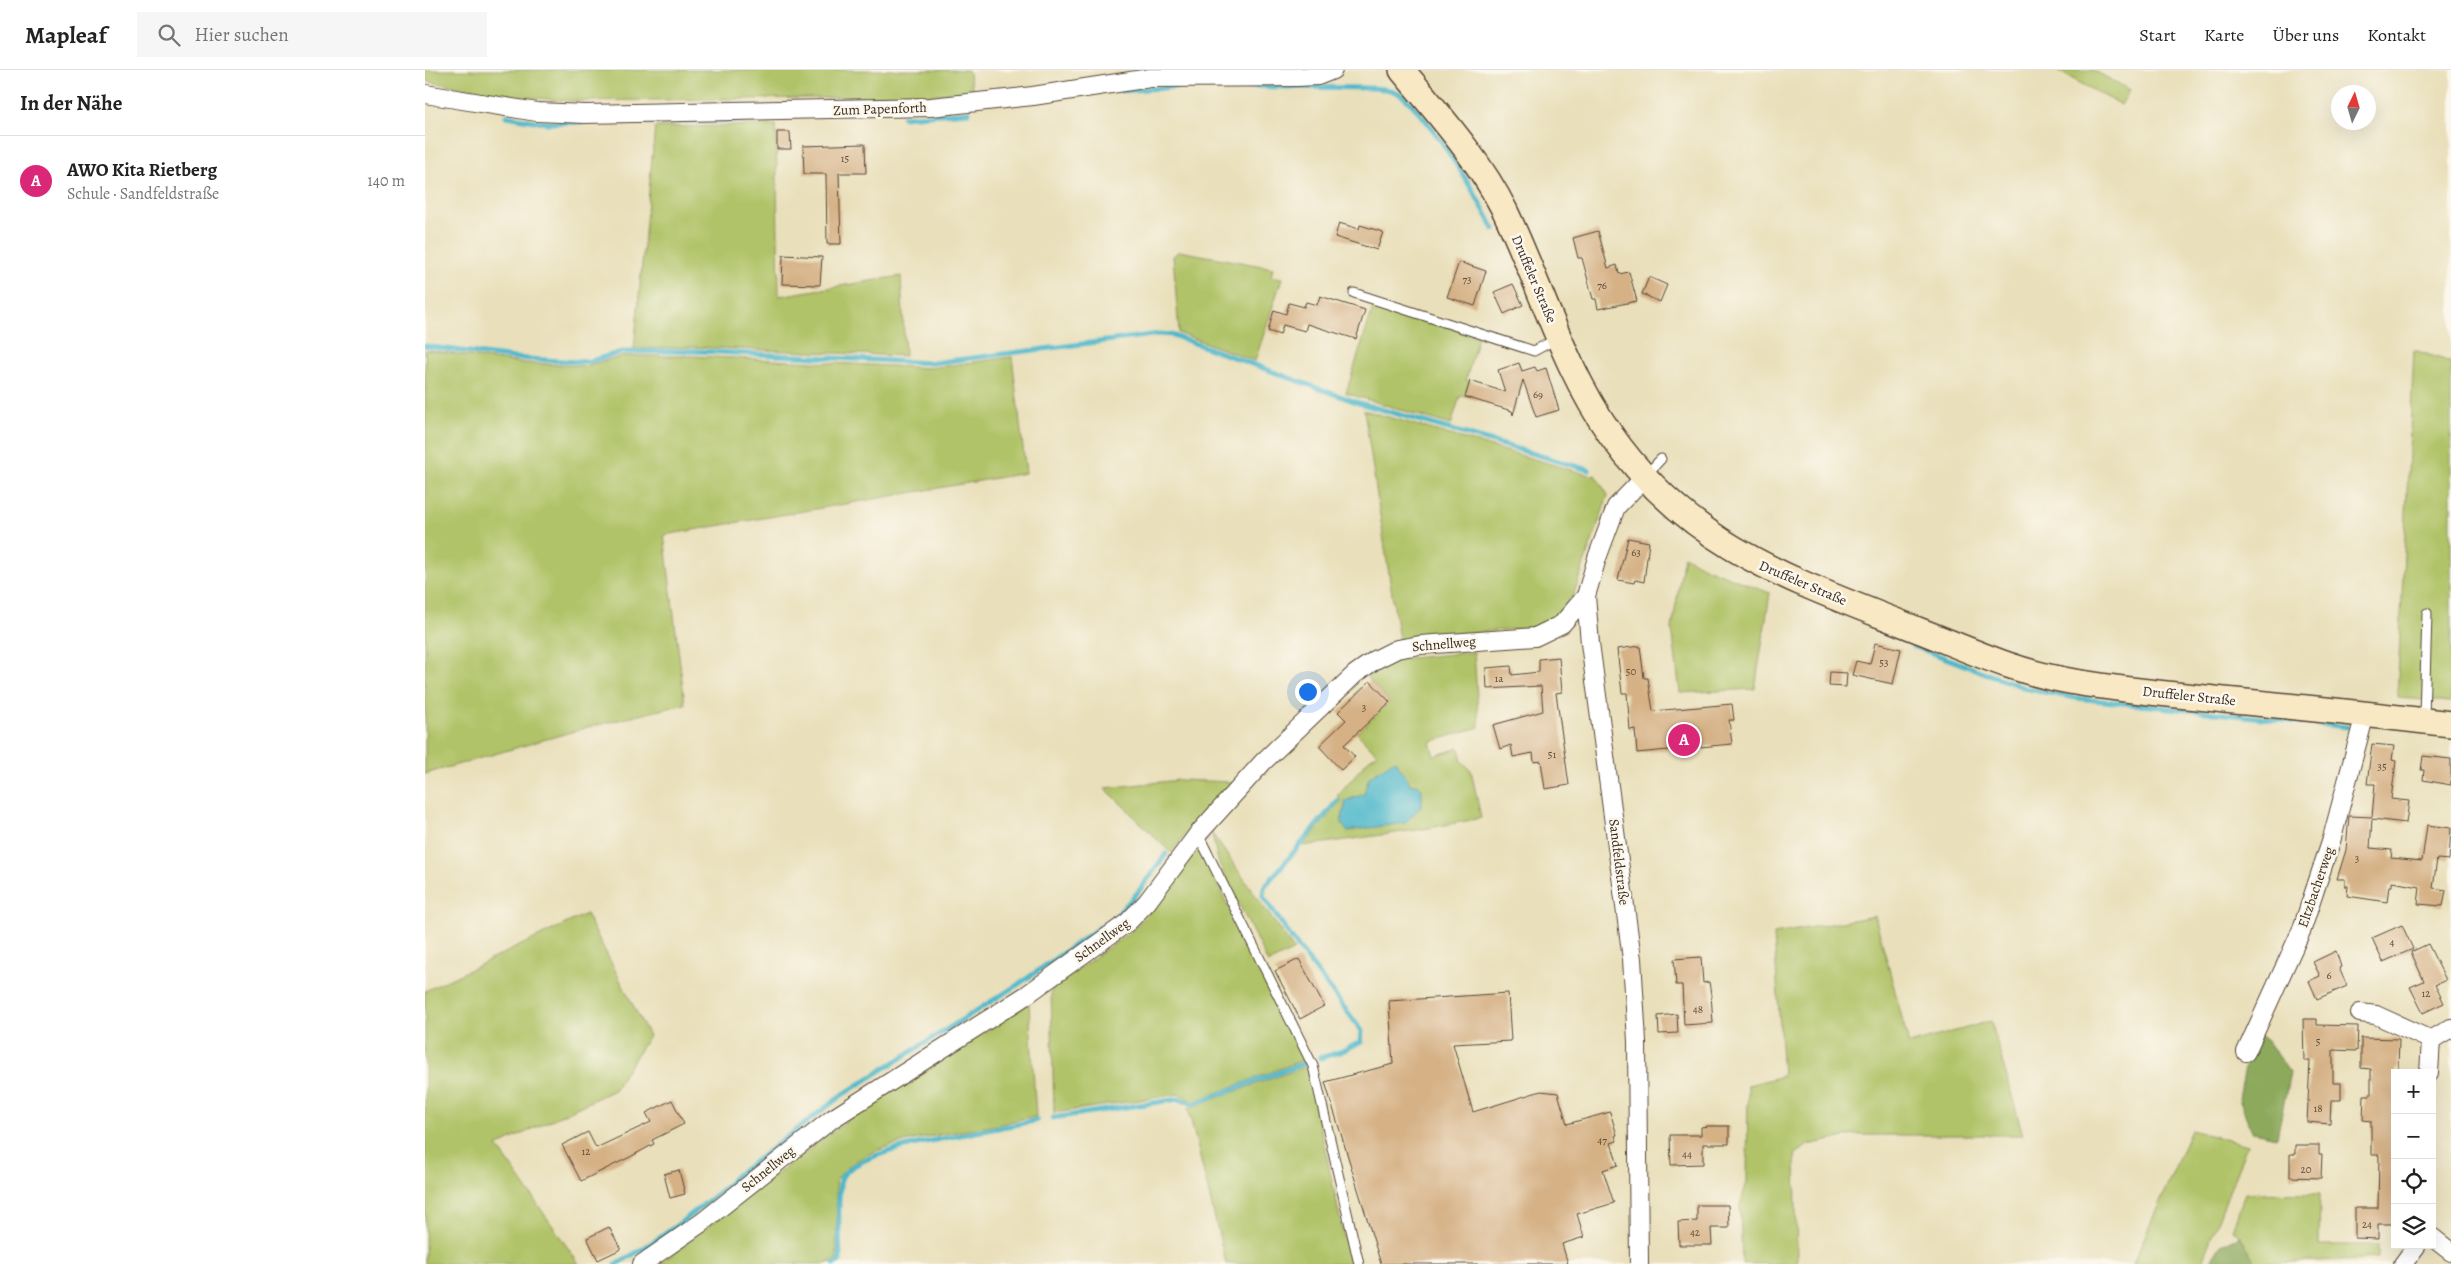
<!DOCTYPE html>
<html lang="de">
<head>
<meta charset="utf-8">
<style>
	:root { --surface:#fff; --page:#f6f6f6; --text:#222; --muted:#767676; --line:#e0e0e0; --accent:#db2777 }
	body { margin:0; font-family:Alegreya,serif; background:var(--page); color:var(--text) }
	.controls { position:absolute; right:15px; bottom:15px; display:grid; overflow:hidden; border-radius:0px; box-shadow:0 5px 20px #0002 }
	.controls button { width:45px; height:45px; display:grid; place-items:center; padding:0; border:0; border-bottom:1px solid var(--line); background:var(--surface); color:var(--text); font:25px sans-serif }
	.compass { position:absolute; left:1906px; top:15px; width:45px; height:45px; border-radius:50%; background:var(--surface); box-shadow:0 5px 20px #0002; rotate:5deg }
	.you { position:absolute; left:882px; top:621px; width:18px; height:18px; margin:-12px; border:4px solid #fff; border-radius:50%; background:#1a73e8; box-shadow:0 0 0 8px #1a73e833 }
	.badge { display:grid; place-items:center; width:32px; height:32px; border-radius:50%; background:var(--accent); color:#fff; font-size:16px; font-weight:700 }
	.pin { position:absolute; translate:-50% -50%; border:2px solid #fff; box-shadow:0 1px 5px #0006 }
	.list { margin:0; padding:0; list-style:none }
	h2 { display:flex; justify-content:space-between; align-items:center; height:65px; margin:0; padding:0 20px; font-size:21px }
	h2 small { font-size:16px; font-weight:400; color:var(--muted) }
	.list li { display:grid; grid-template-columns:32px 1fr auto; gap:15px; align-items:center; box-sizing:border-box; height:90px; padding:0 20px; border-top:1px solid var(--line) }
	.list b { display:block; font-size:19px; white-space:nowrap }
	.list p { margin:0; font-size:16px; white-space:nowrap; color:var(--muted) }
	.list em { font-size:16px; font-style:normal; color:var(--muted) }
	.icon { flex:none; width:28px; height:28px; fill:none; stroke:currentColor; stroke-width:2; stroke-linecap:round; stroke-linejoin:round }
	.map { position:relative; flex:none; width:2026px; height:1194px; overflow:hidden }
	header { display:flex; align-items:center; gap:30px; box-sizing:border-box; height:70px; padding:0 25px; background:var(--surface); border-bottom:1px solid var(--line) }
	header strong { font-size:24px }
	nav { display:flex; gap:28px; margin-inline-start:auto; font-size:18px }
	.search { width:350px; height:45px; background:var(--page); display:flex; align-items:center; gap:12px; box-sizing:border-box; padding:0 18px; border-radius:0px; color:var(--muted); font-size:19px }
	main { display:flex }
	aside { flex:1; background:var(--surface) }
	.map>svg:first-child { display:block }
	.green { fill:#b0c367; stroke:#767642; fill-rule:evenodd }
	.forest { fill:#8ca95c; stroke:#646a3d }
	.water { fill:#4db7ca; stroke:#447074 }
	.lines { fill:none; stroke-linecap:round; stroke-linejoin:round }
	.stream { stroke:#4db7ca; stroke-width:5 }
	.building { fill:#d5b185 }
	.lane-casing { stroke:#554535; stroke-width:11 }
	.street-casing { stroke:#554535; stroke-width:20 }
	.secondary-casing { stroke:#554535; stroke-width:28 }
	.lane { stroke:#fff; stroke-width:9 }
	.street { stroke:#fff; stroke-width:18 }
	.secondary { stroke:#f8e8c3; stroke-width:25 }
	.labels { text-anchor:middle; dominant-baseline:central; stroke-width:5; stroke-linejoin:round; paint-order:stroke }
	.number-label { font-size:11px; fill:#624c38 }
	.street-label { font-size:14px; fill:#3b2a1e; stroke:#fbf7ec }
</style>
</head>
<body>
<header>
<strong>Mapleaf</strong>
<div class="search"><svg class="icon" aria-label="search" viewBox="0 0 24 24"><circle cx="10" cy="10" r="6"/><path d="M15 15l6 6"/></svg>Hier suchen</div>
<nav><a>Start</a><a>Karte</a><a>Über uns</a><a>Kontakt</a></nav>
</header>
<main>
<aside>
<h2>In der Nähe<small></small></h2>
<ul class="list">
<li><span class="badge">A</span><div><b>AWO Kita Rietberg</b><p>Schule · Sandfeldstraße</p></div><em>140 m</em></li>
</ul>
</aside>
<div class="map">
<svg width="2026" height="1194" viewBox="0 0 2026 1194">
	<rect width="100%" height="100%" fill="#fbf7ec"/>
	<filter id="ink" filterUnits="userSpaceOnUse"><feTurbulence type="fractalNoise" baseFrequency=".02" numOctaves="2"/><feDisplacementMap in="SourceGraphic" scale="10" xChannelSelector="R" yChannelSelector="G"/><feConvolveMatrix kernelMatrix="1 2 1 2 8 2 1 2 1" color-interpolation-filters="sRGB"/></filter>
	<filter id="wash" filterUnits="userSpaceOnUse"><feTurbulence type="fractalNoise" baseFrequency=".0096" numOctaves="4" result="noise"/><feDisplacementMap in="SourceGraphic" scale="20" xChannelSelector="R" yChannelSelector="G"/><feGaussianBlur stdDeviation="1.12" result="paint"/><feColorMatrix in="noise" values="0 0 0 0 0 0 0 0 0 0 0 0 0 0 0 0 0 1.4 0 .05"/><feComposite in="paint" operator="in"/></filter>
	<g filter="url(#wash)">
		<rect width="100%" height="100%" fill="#e9dfba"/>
		<g class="green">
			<polygon points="0,0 543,0 548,21 495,26 392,28 149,31 95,27 0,11"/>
			<polygon points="1631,0 1668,0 1705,20 1696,35"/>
			<polygon points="351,55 354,226 476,206 480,286 268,277 209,279 230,57"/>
			<polygon points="754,181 848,198 846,206 857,208 830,291 754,263 748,186"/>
			<polygon points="949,235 1053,267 1041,310 1045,311 1040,327 1035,326 1026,355 921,323"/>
			<polygon points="0,280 97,293 159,296 199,286 268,286 505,298 587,287 601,403 239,465 260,634 160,658 0,704"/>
			<polygon points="1989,280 2026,292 2026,632 1972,628"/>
			<polygon points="939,340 1167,406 1170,405 1183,425 1148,526 1127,549 1110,557 974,570"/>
			<polygon points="1259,486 1281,498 1345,523 1330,619 1255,623 1247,558"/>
			<path d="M1049,582L1054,657L1005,672L1009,686L1034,678L1037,691L1046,700L1056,748L999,759L878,776L916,730L912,726L943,690L952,684L932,663L965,632L942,607L975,589ZM939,724L997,734L988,744L921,731Z"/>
			<polygon points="754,710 808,712 772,750 746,783 680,718"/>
			<polygon points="786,762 869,880 843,893 794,794"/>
			<polygon points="771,781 777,783 878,990 768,1032 754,1024 629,1043 626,919 708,860 727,839"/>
			<polygon points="161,844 224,966 189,1020 72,1076 154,1194 0,1194 0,921"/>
			<polygon points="1450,846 1484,974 1566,951 1598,1065 1429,1065 1383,1075 1370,1085 1372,1194 1317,1194 1315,1135 1322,1112 1323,1015 1358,1006 1349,864"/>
			<path d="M604,934L611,1047C599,1047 580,1054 566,1056C523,1065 435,1070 411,1111L412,1189L401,1194H234L425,1048Z"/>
			<polygon points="882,996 925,1194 801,1194 763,1038"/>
			<polygon points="1766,1060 1822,1075 1776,1194 1708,1194"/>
			<polygon points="1820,1123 1895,1124 1894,1175 1953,1175 1953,1188 1831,1194 1815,1166 1807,1160"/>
		</g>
		<g class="forest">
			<polygon points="1834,967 1841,970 1865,1003 1852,1067 1827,1062 1814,1029 1820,997"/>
			<polygon points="1815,1166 1831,1194 1784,1194 1796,1175"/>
		</g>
		<polygon class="water" points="970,690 986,715 993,714 997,719 997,735 980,753 922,761 916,753 921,731 939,724 944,707"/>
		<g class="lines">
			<g class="stream">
				<path d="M804,16L948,18C956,19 964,19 971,22C1000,36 1053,128 1069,159"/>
				<polyline points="697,21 750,17"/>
				<polyline points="81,46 122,53 157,52"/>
				<polyline points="478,47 544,42"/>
				<polyline points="198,52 340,50"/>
				<polyline points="0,276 89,288 154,292 165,291 197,282 270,281 508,293 735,264 747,265 931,332 1164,400"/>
				<polyline points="1488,576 1603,619 1651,628 1922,657"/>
				<polyline points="895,988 915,982 936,972 937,961 868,870 838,826 839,817 913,730"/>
				<polyline points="628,1048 754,1029 768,1034 880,993"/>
				<path d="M191,1194C232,1173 269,1143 304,1114L307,1109L417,1025L594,914L691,846L713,822L741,784"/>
				<path d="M409,1194L415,1191C415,1176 411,1118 417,1107C435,1075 573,1061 612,1050"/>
			</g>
		</g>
		<g id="blocks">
			<g class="building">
				<polygon points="352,62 365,62 366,79 352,79"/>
				<polygon points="440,74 441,103 414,103 416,174 402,174 401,104 379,104 378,76"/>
				<polygon points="914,153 934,159 935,155 958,162 952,180 910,167"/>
				<polygon points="1173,161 1183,198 1192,195 1194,204 1204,202 1212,231 1173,239 1171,229 1168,229 1157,188 1153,188 1148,168"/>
				<polygon points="358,185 397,187 395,215 357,214"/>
				<polygon points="1034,192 1061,201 1050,236 1022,227"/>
				<polygon points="1224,207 1242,215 1235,232 1217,224"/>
				<polygon points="1088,214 1098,235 1079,244 1069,222"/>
				<polygon points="895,226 940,240 931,269 882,254 880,261 858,255 855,265 843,261 849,240 861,244 864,233 879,237 881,232 892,235"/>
				<polygon points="1094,293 1097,301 1110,297 1112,301 1121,298 1134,340 1111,347 1098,310 1088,345 1087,341 1040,327 1045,311 1080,322 1073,300"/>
				<polygon points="1203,468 1224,472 1219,512 1210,510 1209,513 1193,510"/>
				<polygon points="1450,573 1476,579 1468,614 1427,605 1431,591 1445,594"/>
				<polygon points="1215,576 1219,608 1223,608 1228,641 1307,634 1309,650 1304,650 1307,674 1212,683 1210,659 1205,660 1202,623 1197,623 1192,579"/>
				<polygon points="1134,587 1137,622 1131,623 1144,715 1120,719 1116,691 1109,692 1108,683 1088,687 1086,675 1075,679 1068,655 1118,641 1116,616 1062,619 1061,598 1086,596 1087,605 1114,602 1114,589"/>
				<polygon points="1405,602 1422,603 1421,617 1404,616"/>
				<polygon points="945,611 965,632 919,675 930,687 916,700 894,676 921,650 913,642"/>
				<polygon points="1947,674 1969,676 1967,690 1971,691 1966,729 1984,731 1981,753 1947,749 1945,778 1967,780 1966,788 1997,791 2002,755 2026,758 2024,790 2012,789 2008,818 2021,820 2018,836 1993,834 1995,817 1967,812 1967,816 1964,816 1962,832 1922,826 1923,816 1920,816 1920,809 1912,809 1921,780 1924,746 1947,747 1950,714 1942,714"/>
				<polygon points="1998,686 2026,689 2026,715 1998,710 1999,700 1996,700"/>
				<polygon points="1977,855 1988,879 1958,892 1947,868"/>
				<polygon points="2003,874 2021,910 2010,915 2019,933 1998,943 1985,917 1999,911 1986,882"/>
				<polygon points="1911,881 1916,897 1914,898 1922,916 1892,929 1884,911 1895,906 1888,892"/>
				<polygon points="1276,887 1278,913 1284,912 1286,924 1288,953 1259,955 1257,915 1251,915 1249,889"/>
				<polygon points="874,889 899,936 875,949 850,901"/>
				<polygon points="1083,923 1086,971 1028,974 1048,1042 1116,1021 1133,1023 1142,1054 1185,1042 1192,1065 1190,1066 1192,1071 1186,1073 1193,1095 1178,1100 1189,1133 1152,1144 1159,1167 1137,1174 1143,1194 956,1194 900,1012 968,994 964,931"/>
				<polygon points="1252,944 1253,963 1234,964 1233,946"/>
				<polygon points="1878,949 1892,949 1892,955 1933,956 1932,981 1908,980 1908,1013 1916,1013 1916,1030 1906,1030 1905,1054 1882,1052 1885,991 1879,991"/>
				<polygon points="1936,968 1974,969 1973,999 1970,999 1970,1154 1953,1154 1953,1169 1930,1168 1930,1138 1953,1138 1954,1085 1946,1085 1946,1051 1938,1050 1939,1025 1946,1025 1946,999 1936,998"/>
				<polygon points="247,1030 259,1054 227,1070 229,1074 205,1087 156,1111 137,1075 163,1062 171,1078 226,1052 221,1043"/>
				<polygon points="1283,1056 1304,1056 1304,1074 1278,1074 1278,1094 1246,1095 1245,1065 1276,1065 1276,1057"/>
				<polygon points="1870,1075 1894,1075 1894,1084 1897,1084 1896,1108 1865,1107 1865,1084 1870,1084"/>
				<polygon points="254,1100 260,1124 245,1128 239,1104"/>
				<polygon points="1272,1135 1303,1135 1304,1158 1286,1158 1287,1175 1254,1175 1253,1152 1272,1151"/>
				<polygon points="184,1157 196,1179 173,1190 162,1168"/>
			</g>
		</g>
	</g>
	<g filter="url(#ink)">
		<use href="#blocks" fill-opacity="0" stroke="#554535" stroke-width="1"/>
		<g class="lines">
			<defs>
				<g id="lane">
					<polyline points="929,223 1109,281 1133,268"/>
					<polyline points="1221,405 1236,389"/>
					<polyline points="1999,648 2002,543"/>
					<polyline points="773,764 888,996 934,1194"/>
				</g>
				<g id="street">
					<polyline points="0,24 112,42 160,44 506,37 608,26 725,8 872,7 893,6 908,0"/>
					<polyline points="1935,943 1951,945 2006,970"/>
					<polyline points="1821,982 1877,859 1907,768 1940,644"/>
					<polyline points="2004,1003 2006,970 2026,958"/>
					<polyline points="2007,1167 2026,1182"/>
					<polyline points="217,1194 276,1153 407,1049 600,926 703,852 722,832 773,764 838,692 930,604 950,590 972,579 995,575 1110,567 1137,554 1161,526"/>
					<polyline points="1214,1194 1212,971 1207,889 1165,573 1161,526 1172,488 1191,437 1220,407"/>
					<polyline points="1978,1194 1992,1175"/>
				</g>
				<path id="secondary" d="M977,0C1014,45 1054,89 1080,141C1116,216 1138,297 1186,365C1266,479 1370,511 1493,560C1540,578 1588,601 1639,610C1692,620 1745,624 1799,630C1875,637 1950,645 2026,654"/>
			</defs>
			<use href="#lane" class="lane-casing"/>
			<use href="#street" class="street-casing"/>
			<use href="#secondary" class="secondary-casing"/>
			<use href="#lane" class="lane"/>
			<use href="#street" class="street"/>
			<use href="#secondary" class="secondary"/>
		</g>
	</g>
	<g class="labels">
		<g class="number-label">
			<text x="420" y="88">15</text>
			<text x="1042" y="209">73</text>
			<text x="1177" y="215">76</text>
			<text x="1113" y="324">69</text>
			<text x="1211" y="482">63</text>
			<text x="1459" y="592">53</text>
			<text x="1206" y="601">50</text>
			<text x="1074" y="608">1a</text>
			<text x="939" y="637">3</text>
			<text x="1127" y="684">51</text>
			<text x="1957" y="696">35</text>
			<text x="1932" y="788">3</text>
			<text x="1967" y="872">4</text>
			<text x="1904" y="905">6</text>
			<text x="2001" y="923">12</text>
			<text x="1273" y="939">48</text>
			<text x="1893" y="971">5</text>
			<text x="1893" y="1038">18</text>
			<text x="1177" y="1070">47</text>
			<text x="161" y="1081">12</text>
			<text x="1262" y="1084">44</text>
			<text x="1881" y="1099">20</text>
			<text x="1942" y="1154">24</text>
			<text x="1270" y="1162">42</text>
		</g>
		<g class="street-label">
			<text transform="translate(455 39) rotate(-2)">Zum Papenforth</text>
			<text transform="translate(1109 209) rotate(67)">Druffeler Straße</text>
			<text transform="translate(1378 513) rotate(23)">Druffeler Straße</text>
			<text transform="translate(1019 574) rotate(-5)">Schnellweg</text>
			<text transform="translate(1764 626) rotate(6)">Druffeler Straße</text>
			<text transform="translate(1194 792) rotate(83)">Sandfeldstraße</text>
			<text transform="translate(1891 817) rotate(-71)">Eltzbacherweg</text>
			<text transform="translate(677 870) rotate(-36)">Schnellweg</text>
			<text transform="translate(343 1099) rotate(-39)">Schnellweg</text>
		</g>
	</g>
</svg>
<div class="controls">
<button>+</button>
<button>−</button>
<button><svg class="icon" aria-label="locate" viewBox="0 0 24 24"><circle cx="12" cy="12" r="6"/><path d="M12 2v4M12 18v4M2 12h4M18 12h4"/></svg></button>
<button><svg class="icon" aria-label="layers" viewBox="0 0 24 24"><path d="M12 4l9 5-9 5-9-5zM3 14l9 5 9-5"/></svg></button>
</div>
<svg class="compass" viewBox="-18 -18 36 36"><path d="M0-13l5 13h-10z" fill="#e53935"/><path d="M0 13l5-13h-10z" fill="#767676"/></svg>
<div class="you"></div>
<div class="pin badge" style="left:1259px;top:670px">A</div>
</div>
</main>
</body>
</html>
